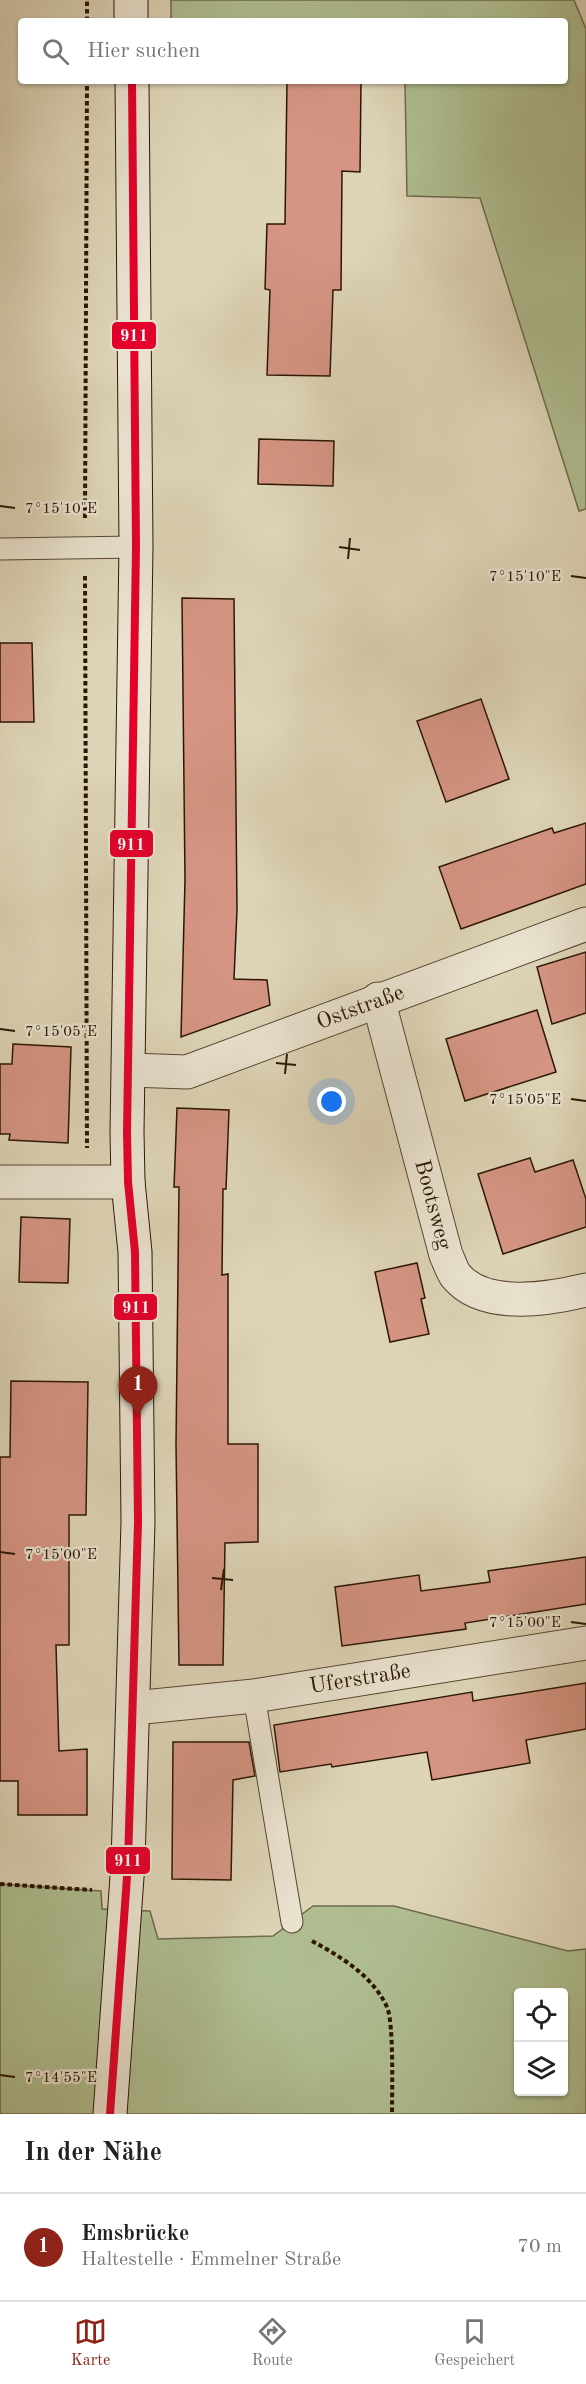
<!DOCTYPE html>
<html lang="de">
<head>
<meta charset="utf-8">
<style>
	:root { --surface:#fff; --page:#f6f6f6; --text:#222; --muted:#767676; --line:#e0e0e0; --accent:#8f2418 }
	body { margin:0; font-family:"Old Standard TT",serif; background:var(--page); color:var(--text) }
	.controls { position:absolute; right:18px; bottom:18px; display:grid; overflow:hidden; border-radius:6px; box-shadow:0 2px 4px #0004 }
	.controls button { width:54px; height:54px; display:grid; place-items:center; padding:0; border:0; border-bottom:2px solid var(--line); background:var(--surface); color:var(--text); font:30px sans-serif }
	.you { position:absolute; left:332px; top:1102px; width:21px; height:21px; margin:-15px; border:4px solid #fff; border-radius:50%; background:#1a73e8; box-shadow:0 0 0 9px #1a73e833 }
	.badge { display:grid; place-items:center; width:39px; height:39px; border-radius:50%; background:var(--accent); color:#fff; font-size:20px; font-weight:700 }
	.pin { position:absolute; translate:-50% -50px; filter:drop-shadow(0 2px 3px #0008) }
	.pin::after { content:''; position:absolute; top:32px; width:21px; height:18px; background:inherit; clip-path:polygon(0 0,100% 0,50% 100%) }
	.list { margin:0; padding:0; list-style:none }
	h2 { display:flex; justify-content:space-between; align-items:center; height:78px; margin:0; padding:0 24px; font-size:26px }
	h2 small { font-size:20px; font-weight:400; color:var(--muted) }
	.list li { display:grid; grid-template-columns:39px 1fr auto; gap:18px; align-items:center; box-sizing:border-box; height:108px; padding:0 24px; border-top:2px solid var(--line) }
	.list b { display:block; font-size:22px; white-space:nowrap }
	.list p { margin:0; font-size:20px; white-space:nowrap; color:var(--muted) }
	.list em { font-size:20px; font-style:normal; color:var(--muted) }
	.icon { flex:none; width:33px; height:33px; fill:none; stroke:currentColor; stroke-width:2; stroke-linecap:round; stroke-linejoin:round }
	.map { position:relative; flex:none; width:586px; height:2114px; overflow:hidden }
	.search { position:absolute; background:var(--surface); box-shadow:0 2px 4px #0004; left:18px; right:18px; top:18px; height:66px; display:flex; align-items:center; gap:15px; box-sizing:border-box; padding:0 21px; border-radius:6px; color:var(--muted); font-size:22px }
	.sheet { height:186px; background:var(--surface) }
	nav { display:flex; justify-content:space-around; align-items:center; box-sizing:border-box; height:84px; border-top:2px solid var(--line); background:var(--surface); font-size:16px; color:var(--muted) }
	nav a { display:grid; justify-items:center; gap:3px }
	nav .on { color:var(--accent) }
	.map>svg:first-child { display:block }
	.green { fill:#afbe91; stroke:#6d6a4a; stroke-width:1.5; fill-rule:evenodd }
	.building { fill:#d69584; stroke:#2b1604; stroke-width:1.5 }
	.lines { fill:none; stroke-linecap:round; stroke-linejoin:round }
	.lane-casing { stroke:#584631; stroke-width:23 }
	.street-casing { stroke:#584631; stroke-width:35 }
	.secondary-casing { stroke:#2b1604; stroke-width:35 }
	.path { stroke:#2b1604; stroke-width:4; stroke-dasharray:4.5 3; stroke-linecap:butt }
	.lane { stroke:#eae4d1; stroke-width:21 }
	.street { stroke:#eae4d1; stroke-width:33 }
	.secondary { stroke:#eae4d1; stroke-width:33 }
	.bus-1-casing { stroke:#eae4d1; stroke-width:12 }
	.bus-1 { stroke:#e4002b; stroke-width:8 }
	.ticks { fill:none; stroke:#2b1604; stroke-width:2 }
	.labels { text-anchor:middle; dominant-baseline:central; stroke-width:4.5; stroke-linejoin:round; paint-order:stroke }
	.street-label { font-size:22px; fill:#2b1604; stroke:#eae4d1 }
	.ticks-label { font-size:15px; text-anchor:middle; fill:#2b1604; stroke:#eae4d1; stroke-width:4.5; stroke-linejoin:round; paint-order:stroke }
	.line-badge { stroke:#eae4d1; stroke-width:2 }
	.badge-label { font-size:16px; text-anchor:middle; font-weight:bold; fill:#fff }
</style>
</head>
<body>
<div class="map">
<svg width="586" height="2114" viewBox="0 0 586 2114">
	<rect width="100%" height="100%" fill="#ded5b8"/>
	<filter id="stains"><feTurbulence type="fractalNoise" baseFrequency=".00333" numOctaves="4"/><feColorMatrix values="0 0 0 0 .2 0 0 0 0 .09 0 0 0 0 .02 0 0 0 .5 -.17"/></filter>
	<radialGradient id="worn" r=".72"><stop offset=".6" stop-color="#630" stop-opacity="0"/><stop offset="1" stop-color="#630" stop-opacity=".3"/></radialGradient>
	<g class="green">
		<polygon points="171,0 574,0 586,29 586,509 579,511 480,198 407,196 405,81 565,81 565,21 171,21"/>
		<path d="M0,1884L101,1891L102,1909L150,1911L158,1939L273,1936L313,1906H394L568,1951L586,1949V2114H0ZM518,1992H564V2092H518Z"/>
	</g>
	<g class="building">
		<polygon points="287,81 361,81 360,172 342,171 341,290 333,290 330,376 267,375 270,290 265,289 267,224 285,224"/>
		<polygon points="259,439 334,441 333,486 258,484"/>
		<polygon points="182,598 234,599 237,910 234,979 267,980 270,1005 181,1037 185,880"/>
		<polygon points="0,643 32,643 34,722 0,722"/>
		<polygon points="481,699 509,779 446,802 417,721"/>
		<polygon points="586,823 586,884 461,929 439,867 552,828 554,833"/>
		<polygon points="586,952 586,1013 552,1024 537,967"/>
		<polygon points="537,1010 556,1072 465,1101 446,1039"/>
		<polygon points="13,1044 71,1047 68,1143 9,1140 10,1134 0,1134 0,1064 12,1064"/>
		<polygon points="177,1108 229,1110 226,1189 223,1189 222,1275 228,1274 228,1444 258,1444 258,1542 225,1543 223,1665 179,1665 176,1444 179,1187 174,1187"/>
		<polygon points="530,1158 535,1172 573,1160 586,1199 586,1227 503,1254 478,1174"/>
		<polygon points="21,1217 70,1219 68,1283 19,1282"/>
		<polygon points="417,1263 425,1298 421,1299 429,1334 390,1342 375,1272"/>
		<polygon points="11,1381 88,1382 86,1515 69,1515 69,1645 56,1645 59,1751 87,1749 87,1815 18,1815 18,1781 0,1781 0,1457 10,1457"/>
		<polygon points="586,1557 586,1604 465,1623 466,1629 342,1646 335,1587 419,1575 421,1591 490,1582 488,1571"/>
		<polygon points="586,1683 586,1729 526,1740 530,1763 432,1780 427,1752 332,1767 331,1764 280,1772 274,1725 472,1692 473,1701"/>
		<polygon points="173,1742 249,1742 255,1776 233,1780 231,1880 172,1879"/>
	</g>
	<g class="lines">
		<defs>
			<g id="lane">
				<polyline points="0,549 136,547"/>
				<polyline points="254,1696 292,1922"/>
			</g>
			<g id="street">
				<path id="s1" d="M378,999L446,1255C449,1261 452,1271 456,1276C484,1310 549,1299 586,1290"/>
				<path id="s2" d="M130,1070L187,1072L586,924"/>
				<polyline points="0,1182 128,1182"/>
				<path id="s3" d="M134,1708L254,1696L586,1643"/>
			</g>
			<g id="secondary">
				<polyline points="131,0 131,21"/>
				<polyline points="110,2114 128,1863 138,1522 135,1252 128,1182 127,1132 136,547 132,81"/>
			</g>
		</defs>
		<use href="#lane" class="lane-casing"/>
		<use href="#street" class="street-casing"/>
		<use href="#secondary" class="secondary-casing"/>
		<g class="path">
			<polyline points="87,21 87,0"/>
			<polyline points="85,518 87,81"/>
			<polyline points="85,576 87,1148"/>
			<polyline points="0,1884 92,1890"/>
			<path d="M312,1941C341,1957 372,1975 387,2007C394,2023 392,2093 392,2114"/>
		</g>
		<use href="#lane" class="lane"/>
		<use href="#street" class="street"/>
		<use href="#secondary" class="secondary"/>
		<defs>
			<polyline id="bus-1" points="110,2114 128,1863 138,1522 135,1252 128,1182 127,1132 136,547 132,81"/>
		</defs>
		<use href="#bus-1" class="bus-1-casing"/>
		<use href="#bus-1" class="bus-1"/>
	</g>
	<path class="ticks" d="M0,506L15,508M339,547L360,550M348,559L350,538M571,576L586,578M0,1029L15,1031M276,1063L296,1065M285,1074L287,1054M571,1099L586,1101M0,1552L15,1554M212,1578L233,1580M221,1590L224,1569M571,1622L586,1624M0,2075L15,2077"/>
	<g class="labels">
		<g class="street-label">
			<text stroke="none"><textPath href="#s2" startOffset="242">Oststraße</textPath></text>
			<text stroke="none"><textPath href="#s1" startOffset="213">Bootsweg</textPath></text>
			<text stroke="none"><textPath href="#s3" startOffset="228">Uferstraße</textPath></text>
		</g>
	</g>
	<g class="ticks-label">
		<text x="61" y="513">7°15'10"E</text>
		<text x="525" y="581">7°15'10"E</text>
		<text x="61" y="1036">7°15'05"E</text>
		<text x="525" y="1104">7°15'05"E</text>
		<text x="61" y="1559">7°15'00"E</text>
		<text x="525" y="1627">7°15'00"E</text>
		<text x="61" y="2082">7°14'55"E</text>
	</g>
	<g class="line-badge">
		<rect x="111" y="321" width="46" height="29" rx="6" fill="#e4002b"/>
		<rect x="109" y="829" width="45" height="29" rx="6" fill="#e4002b"/>
		<rect x="113" y="1293" width="45" height="28" rx="6" fill="#e4002b"/>
		<rect x="105" y="1846" width="46" height="29" rx="6" fill="#e4002b"/>
	</g>
	<g class="badge-label">
		<text x="134" y="341">911</text>
		<text x="131" y="850">911</text>
		<text x="136" y="1313">911</text>
		<text x="128" y="1866">911</text>
	</g>
	<rect width="100%" height="100%" filter="url(#stains)"/>
	<rect width="100%" height="100%" fill="url(#worn)"/>
</svg>
<div class="controls">
<button><svg class="icon" aria-label="locate" viewBox="0 0 24 24"><circle cx="12" cy="12" r="6"/><path d="M12 2v4M12 18v4M2 12h4M18 12h4"/></svg></button>
<button><svg class="icon" aria-label="layers" viewBox="0 0 24 24"><path d="M12 4l9 5-9 5-9-5zM3 14l9 5 9-5"/></svg></button>
</div>
<div class="you"></div>
<div class="pin badge" style="left:138px;top:1416px">1</div>
<div class="search"><svg class="icon" aria-label="search" viewBox="0 0 24 24"><circle cx="10" cy="10" r="6"/><path d="M15 15l6 6"/></svg>Hier suchen</div>
</div>
<section class="sheet">
<h2>In der Nähe<small></small></h2>
<ul class="list">
<li><span class="badge">1</span><div><b>Emsbrücke</b><p>Haltestelle · Emmelner Straße</p></div><em>70 m</em></li>
</ul>
</section>
<nav>
<a class="on"><svg class="icon" aria-label="map" viewBox="0 0 24 24"><path d="M3 6l6-2 6 2 6-2v14l-6 2-6-2-6 2zM9 4v14M15 6v14"/></svg>Karte</a>
<a><svg class="icon" aria-label="directions" viewBox="0 0 24 24"><path d="M12 3l9 9-9 9-9-9zM9 14v-3h6M13 9l2 2-2 2"/></svg>Route</a>
<a><svg class="icon" aria-label="saved" viewBox="0 0 24 24"><path d="M7 4h10v16l-5-4-5 4z"/></svg>Gespeichert</a>
</nav>
</body>
</html>
